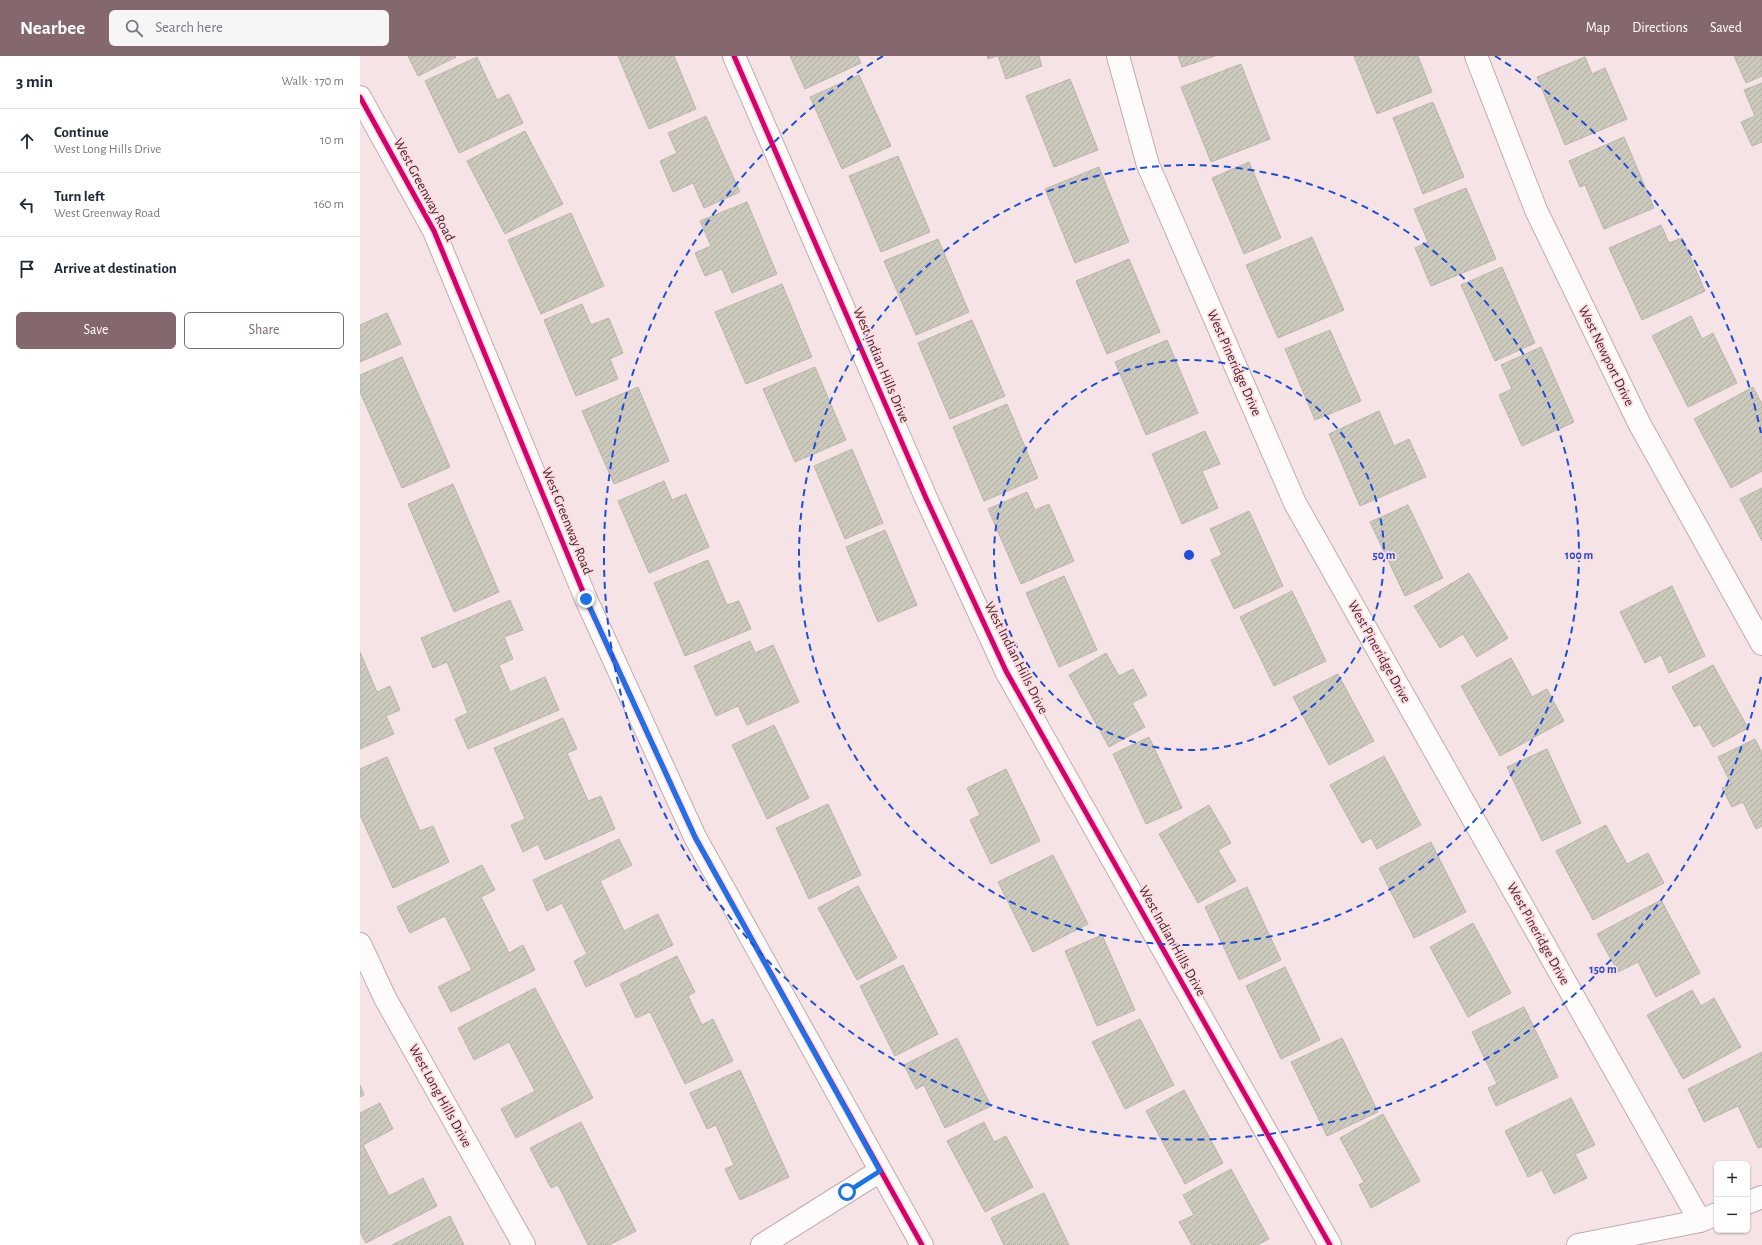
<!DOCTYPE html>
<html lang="en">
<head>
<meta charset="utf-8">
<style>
	:root { --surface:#fff; --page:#f6f6f7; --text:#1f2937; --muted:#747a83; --line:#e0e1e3; --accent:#84686e }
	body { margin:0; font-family:"Alegreya Sans",sans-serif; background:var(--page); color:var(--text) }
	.controls { position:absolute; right:12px; bottom:12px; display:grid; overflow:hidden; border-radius:6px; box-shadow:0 1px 3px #0004 }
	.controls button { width:36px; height:36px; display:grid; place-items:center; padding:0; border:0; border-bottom:1px solid var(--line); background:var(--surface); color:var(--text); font:20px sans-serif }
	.stop { position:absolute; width:12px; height:12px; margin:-9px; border:3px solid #1a73e8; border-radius:50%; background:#fff }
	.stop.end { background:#1a73e8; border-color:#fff; box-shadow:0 1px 4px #0008 }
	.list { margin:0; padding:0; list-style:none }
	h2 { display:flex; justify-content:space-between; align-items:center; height:52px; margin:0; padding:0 16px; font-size:17px }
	h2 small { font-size:13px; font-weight:400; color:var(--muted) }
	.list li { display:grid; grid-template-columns:26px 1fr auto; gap:12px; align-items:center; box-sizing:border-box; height:64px; padding:0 16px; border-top:1px solid var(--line) }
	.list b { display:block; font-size:15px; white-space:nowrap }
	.list p { margin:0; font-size:13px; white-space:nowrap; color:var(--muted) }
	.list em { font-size:13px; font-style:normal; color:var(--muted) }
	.actions { display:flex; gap:8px; padding:12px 16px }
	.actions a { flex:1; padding:9px 0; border:1px solid var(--accent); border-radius:6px; text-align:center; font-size:14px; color:var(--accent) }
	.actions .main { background:var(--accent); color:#fff }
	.icon { flex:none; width:22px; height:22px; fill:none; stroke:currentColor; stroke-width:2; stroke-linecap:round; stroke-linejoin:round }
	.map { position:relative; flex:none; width:1402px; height:1189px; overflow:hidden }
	header { display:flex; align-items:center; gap:24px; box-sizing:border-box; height:56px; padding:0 20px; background:var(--accent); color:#fff }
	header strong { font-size:19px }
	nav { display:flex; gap:22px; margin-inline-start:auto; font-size:14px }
	.search { width:280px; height:36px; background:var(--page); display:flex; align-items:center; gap:10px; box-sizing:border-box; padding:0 14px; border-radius:6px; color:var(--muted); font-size:15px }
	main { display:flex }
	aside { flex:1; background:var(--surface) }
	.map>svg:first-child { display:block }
	.building { fill:url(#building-hatch); stroke:#b9b6aa }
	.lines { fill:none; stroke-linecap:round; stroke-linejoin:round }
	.minor-casing { stroke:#c2abb0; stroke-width:24 }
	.minor { stroke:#fefbfb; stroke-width:22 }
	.cycleway-casing { stroke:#fedbe0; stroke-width:8 }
	.cycleway { stroke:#d6006c; stroke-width:5 }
	.route { stroke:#1a73e8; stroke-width:5 }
	.ring { fill:none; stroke:#1d4ed8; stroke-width:2; stroke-dasharray:7 5 }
	.labels { text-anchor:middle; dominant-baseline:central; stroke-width:3.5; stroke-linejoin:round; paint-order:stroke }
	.street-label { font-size:14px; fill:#46262d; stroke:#fedbe0 }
	.centre { fill:#1d4ed8; stroke:#fedbe0; stroke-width:2 }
	.ring-label { font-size:12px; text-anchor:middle; font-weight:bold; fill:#1d4ed8; stroke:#fedbe0; stroke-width:3.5; stroke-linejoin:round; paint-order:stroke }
</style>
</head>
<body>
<header>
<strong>Nearbee</strong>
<div class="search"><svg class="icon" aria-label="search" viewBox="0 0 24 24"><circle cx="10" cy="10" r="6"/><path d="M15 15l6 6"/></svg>Search here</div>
<nav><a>Map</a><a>Directions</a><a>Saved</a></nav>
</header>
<main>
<aside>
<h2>3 min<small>Walk · 170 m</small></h2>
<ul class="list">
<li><svg class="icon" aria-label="ahead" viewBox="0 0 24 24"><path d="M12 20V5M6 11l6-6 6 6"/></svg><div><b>Continue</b><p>West Long Hills Drive</p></div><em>10 m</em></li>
<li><svg class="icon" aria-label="left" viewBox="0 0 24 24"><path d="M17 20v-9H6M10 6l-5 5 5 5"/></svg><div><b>Turn left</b><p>West Greenway Road</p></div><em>160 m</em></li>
<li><svg class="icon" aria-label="arrive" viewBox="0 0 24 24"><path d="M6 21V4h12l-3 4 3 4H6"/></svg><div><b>Arrive at destination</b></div></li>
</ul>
<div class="actions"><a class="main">Save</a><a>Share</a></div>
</aside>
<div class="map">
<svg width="1402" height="1189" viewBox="0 0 1402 1189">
	<defs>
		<pattern id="building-hatch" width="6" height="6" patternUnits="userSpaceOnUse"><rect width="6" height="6" fill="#ccc9bd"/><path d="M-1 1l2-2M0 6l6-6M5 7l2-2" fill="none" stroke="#b1aca3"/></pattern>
	</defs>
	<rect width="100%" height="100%" fill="#f6e3e6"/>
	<g class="building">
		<polygon points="48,0 95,0 96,1 58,20"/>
		<polygon points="258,0 314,0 336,53 289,73"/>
		<polygon points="430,0 498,0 501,7 445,33"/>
		<polygon points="627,0 637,0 628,3"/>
		<polygon points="638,0 679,0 682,10 646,23"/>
		<polygon points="818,0 855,0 822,11"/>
		<polygon points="994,0 1058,0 1072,36 1017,58"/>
		<polygon points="1374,0 1402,0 1402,20 1386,27"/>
		<polygon points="117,1 137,44 149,38 163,67 99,97 65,25"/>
		<polygon points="1225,1 1232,18 1245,12 1267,63 1205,89 1177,21"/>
		<polygon points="881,8 910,83 851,106 821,31"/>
		<polygon points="499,19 531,90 482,113 450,41"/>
		<polygon points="710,23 738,94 694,111 666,40"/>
		<polygon points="1402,27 1402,86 1392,90 1381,66 1395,60 1384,34"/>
		<polygon points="1073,46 1104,121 1063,138 1033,62"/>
		<polygon points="346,60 380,136 344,152 333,127 313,136 300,105 317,97 308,77"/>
		<polygon points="165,75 203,148 145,178 107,105"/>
		<polygon points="1264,81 1294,152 1244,173 1225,129 1220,131 1209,105"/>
		<polygon points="538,100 570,176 521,196 489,120"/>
		<polygon points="889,106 921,182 884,198 852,122"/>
		<polygon points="739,111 769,186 715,207 685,133"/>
		<polygon points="1106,132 1136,203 1071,230 1055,192 1068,186 1054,153"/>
		<polygon points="387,146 417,218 372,237 362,213 345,220 335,197 351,190 340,165"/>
		<polygon points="211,157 244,230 181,258 148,184"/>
		<polygon points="1301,169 1309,187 1322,182 1345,235 1282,264 1249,192"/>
		<polygon points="952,181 984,254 918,282 886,209"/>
		<polygon points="578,183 609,256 556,279 524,205"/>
		<polygon points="769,203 800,276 747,298 716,225"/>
		<polygon points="1142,211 1175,287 1135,305 1101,229"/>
		<polygon points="422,228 452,301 386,328 355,256"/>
		<polygon points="222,248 231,269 249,262 263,297 250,303 258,323 216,340 184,264"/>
		<polygon points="27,257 41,288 0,306 0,269"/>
		<polygon points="1331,260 1342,283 1353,277 1377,327 1328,351 1292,280"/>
		<polygon points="612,264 645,340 590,363 558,287"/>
		<polygon points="970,274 1001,345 955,364 925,293"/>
		<polygon points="807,284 838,357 786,379 755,306"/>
		<polygon points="1181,291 1214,366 1162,390 1139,339 1152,333 1141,309"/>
		<polygon points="42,301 90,411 42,432 0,336 0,319"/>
		<polygon points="455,311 486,384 435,406 403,333"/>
		<polygon points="278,331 309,405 254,428 222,355"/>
		<polygon points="1393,331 1402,348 1402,415 1371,432 1334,363"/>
		<polygon points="647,348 678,422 624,445 593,371"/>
		<polygon points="1019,355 1034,390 1049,383 1066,421 1000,450 969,378"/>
		<polygon points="845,375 860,408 842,415 858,452 822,468 792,398"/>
		<polygon points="492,393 523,467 485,483 454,410"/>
		<polygon points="304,425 312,444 326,438 349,491 289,517 258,445"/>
		<polygon points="93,428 139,536 94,556 48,448"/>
		<polygon points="1402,432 1402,485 1380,443"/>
		<polygon points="667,436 675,454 689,448 714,505 661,528 628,453"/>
		<polygon points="1048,449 1083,522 1045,540 1010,466"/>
		<polygon points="889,455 923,530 874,553 851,504 862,499 850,473"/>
		<polygon points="525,474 557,549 518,566 486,491"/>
		<polygon points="348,504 367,549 379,545 391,573 325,600 294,527"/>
		<polygon points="1109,517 1148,582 1117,601 1103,578 1080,592 1054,550"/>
		<polygon points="704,520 737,594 699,611 666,537"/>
		<polygon points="1312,530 1345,600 1309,617 1301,599 1285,607 1260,556"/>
		<polygon points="932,535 966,605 914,630 880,561"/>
		<polygon points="150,544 163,574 144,581 153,603 139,609 150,636 185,621 199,654 108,693 95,663 108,657 87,606 73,612 61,582"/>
		<polygon points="390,585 395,597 413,589 439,646 387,669 378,650 356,660 334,610"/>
		<polygon points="0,596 17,636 30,630 40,654 26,660 34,678 0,693"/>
		<polygon points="746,597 759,620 773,613 787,639 772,647 785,671 749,691 709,619"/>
		<polygon points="1151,602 1172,641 1187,633 1204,665 1140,700 1101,630"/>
		<polygon points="1353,609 1388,672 1353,691 1340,668 1334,671 1312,631"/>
		<polygon points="978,618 1014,685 969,709 933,641"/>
		<polygon points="203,662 217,693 207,697 228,745 241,740 255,773 185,804 178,788 163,796 151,769 165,763 134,692"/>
		<polygon points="414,669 449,742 407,763 372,689"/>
		<polygon points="789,681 822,752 786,768 753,698"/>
		<polygon points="1395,683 1402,697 1402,770 1396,773 1383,746 1372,751 1362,732 1371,728 1358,701"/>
		<polygon points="1187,693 1221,767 1182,785 1147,711"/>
		<polygon points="1024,700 1061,769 1017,793 1011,782 1002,787 970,729"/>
		<polygon points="27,701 60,775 73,770 89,806 33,832 0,759 0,713"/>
		<polygon points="646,713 680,785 631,808 610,764 620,759 607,732"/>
		<polygon points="468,748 501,819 449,843 416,772"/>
		<polygon points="849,749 871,787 858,794 876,825 838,847 799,778"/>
		<polygon points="1246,769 1267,808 1288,797 1304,827 1233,864 1196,795"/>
		<polygon points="259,783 272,809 240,825 264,875 298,858 313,889 226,931 214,905 227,898 202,847 187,855 173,824"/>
		<polygon points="1071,786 1106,856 1054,882 1019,812"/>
		<polygon points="693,799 728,868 673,896 638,826"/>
		<polygon points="122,809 135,834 121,841 149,897 163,889 175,914 91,956 78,931 112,914 85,860 50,877 37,851"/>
		<polygon points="498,830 537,902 497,924 458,852"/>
		<polygon points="887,831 921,904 879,924 845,851"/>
		<polygon points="1301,844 1340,917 1296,941 1278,906 1258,916 1237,878"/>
		<polygon points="1113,867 1151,937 1108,961 1070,891"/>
		<polygon points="742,879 775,954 737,970 705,895"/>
		<polygon points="317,900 335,936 328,940 342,969 353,963 373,1005 325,1028 290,956 276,962 260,928"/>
		<polygon points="543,909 578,978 535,1000 500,930"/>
		<polygon points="925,911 960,984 921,1003 886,930"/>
		<polygon points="175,932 233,1042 156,1082 141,1053 175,1035 149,986 114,1004 98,972"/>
		<polygon points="1332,934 1341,950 1354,942 1381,991 1323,1023 1287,959"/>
		<polygon points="1164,951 1198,1021 1136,1050 1128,1032 1137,1028 1112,976"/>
		<polygon points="780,963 814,1029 765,1053 732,986"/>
		<polygon points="597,982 631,1050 585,1072 564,1029 556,1033 544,1009"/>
		<polygon points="982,982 1018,1056 967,1080 931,1006"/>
		<polygon points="1402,996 1402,1091 1398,1092 1378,1050 1344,1066 1328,1033"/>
		<polygon points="380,1014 429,1121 380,1144 365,1113 374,1109 356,1069 347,1073 330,1037"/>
		<polygon points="0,1029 4,1039 0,1041"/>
		<polygon points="824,1034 863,1107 825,1128 786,1055"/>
		<polygon points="1211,1042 1235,1089 1215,1098 1227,1122 1194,1138 1182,1114 1168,1121 1145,1075"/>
		<polygon points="20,1047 33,1073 3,1089 29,1140 63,1122 77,1150 6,1187 0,1176 0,1057"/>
		<polygon points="1023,1058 1060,1125 1011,1152 999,1129 1004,1126 980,1082"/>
		<polygon points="221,1066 276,1175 249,1189 228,1189 198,1129 191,1132 170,1092"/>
		<polygon points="624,1066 634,1086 646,1080 673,1131 625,1156 587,1085"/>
		<polygon points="871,1113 909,1183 897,1189 852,1189 851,1187 847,1189 832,1189 819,1166 834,1159 823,1139"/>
		<polygon points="684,1137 709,1189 644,1189 631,1162"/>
		<polygon points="90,1160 104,1189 32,1189"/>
	</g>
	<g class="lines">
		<defs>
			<g id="minor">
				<polyline points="374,0 566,442 646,615 970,1189"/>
				<polyline points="758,0 788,109 935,447 1340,1165"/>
				<polyline points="1116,0 1176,154 1279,367 1402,588"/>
				<polyline points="0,41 74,175 226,543 335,781 562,1189"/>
				<polyline points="0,888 25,942 164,1189"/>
				<polyline points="1387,1147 1402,1141"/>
				<polyline points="402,1189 520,1115"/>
				<polyline points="1218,1189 1340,1165 1357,1158"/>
			</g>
		</defs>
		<use href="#minor" class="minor-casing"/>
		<use href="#minor" class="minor"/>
		<defs>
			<g id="cycleway">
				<polyline points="374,0 566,442 646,615 970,1189"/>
				<polyline points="0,41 74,175 226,543 335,781 562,1189"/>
			</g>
		</defs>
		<use href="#cycleway" class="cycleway-casing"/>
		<use href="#cycleway" class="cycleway"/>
	</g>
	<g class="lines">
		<polyline class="route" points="226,543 335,781 520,1115 487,1136"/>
	</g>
	<g class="ring">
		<circle cx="829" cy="499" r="195"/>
		<circle cx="829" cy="499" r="390"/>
		<path d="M1401 621A585 585 0 1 1 523 0M1135 0A585 585 0 0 1 1401 377"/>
	</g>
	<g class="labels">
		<g class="street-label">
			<text transform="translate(64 134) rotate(62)">West Greenway Road</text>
			<text transform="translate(1246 300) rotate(64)">West Newport Drive</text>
			<text transform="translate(874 307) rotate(66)">West Pineridge Drive</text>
			<text transform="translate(521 309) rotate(67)">West Indian Hills Drive</text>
			<text transform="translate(207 465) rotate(68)">West Greenway Road</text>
			<text transform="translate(1019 596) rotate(61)">West Pineridge Drive</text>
			<text transform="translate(656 602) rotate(63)">West Indian Hills Drive</text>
			<text transform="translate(1178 878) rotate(61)">West Pineridge Drive</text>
			<text transform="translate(812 885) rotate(61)">West Indian Hills Drive</text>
			<text transform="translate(80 1040) rotate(61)">West Long Hills Drive</text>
		</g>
	</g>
	<circle cx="829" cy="499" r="6" class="centre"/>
	<g class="ring-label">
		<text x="1024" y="503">50 m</text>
		<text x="1219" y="503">100 m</text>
		<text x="1243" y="917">150 m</text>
	</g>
</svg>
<div class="controls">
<button>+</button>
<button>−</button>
</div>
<div class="stop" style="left:487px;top:1136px"></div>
<div class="stop end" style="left:226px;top:543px"></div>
</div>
</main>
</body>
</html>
